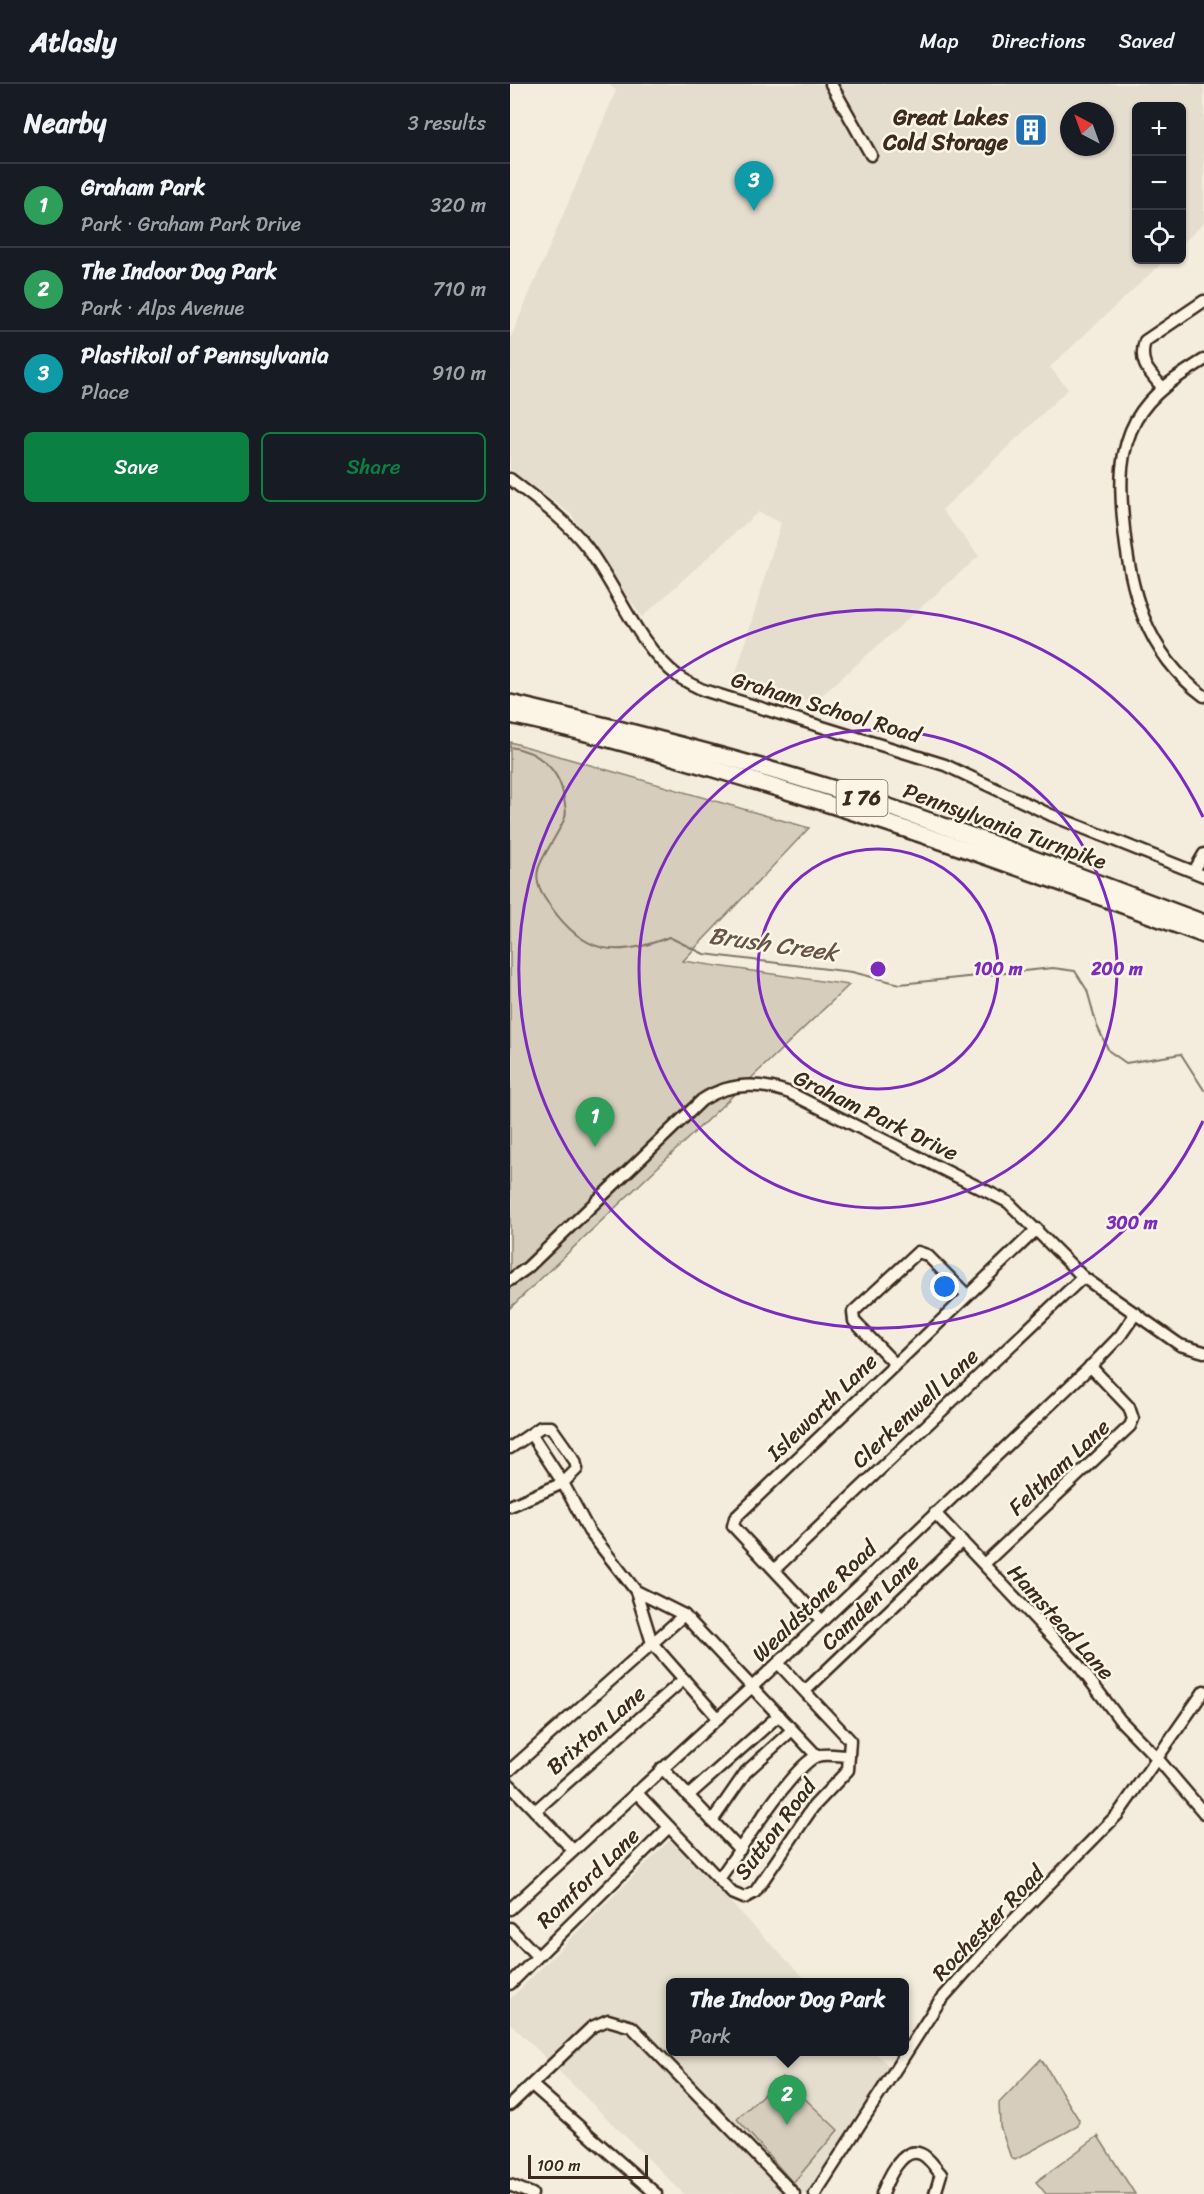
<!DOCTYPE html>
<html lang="en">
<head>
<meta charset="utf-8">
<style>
	:root { --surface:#171b24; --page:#242831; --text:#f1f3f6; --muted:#9ea1a6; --line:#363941; --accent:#0b8043 }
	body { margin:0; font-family:Sriracha,sans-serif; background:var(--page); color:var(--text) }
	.controls { position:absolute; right:18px; top:18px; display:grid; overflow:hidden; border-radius:9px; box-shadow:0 2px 4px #0004 }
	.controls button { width:54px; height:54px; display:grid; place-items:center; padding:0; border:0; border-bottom:2px solid var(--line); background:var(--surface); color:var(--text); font:30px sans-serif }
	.compass { position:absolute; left:550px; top:18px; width:54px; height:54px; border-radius:50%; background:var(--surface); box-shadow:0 2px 4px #0004; rotate:319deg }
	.scale { position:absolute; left:18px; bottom:15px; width:120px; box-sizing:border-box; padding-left:6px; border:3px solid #3b2a1e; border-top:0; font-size:16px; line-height:21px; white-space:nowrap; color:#3b2a1e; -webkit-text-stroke:4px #fcf5e5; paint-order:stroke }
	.you { position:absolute; left:435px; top:1203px; width:21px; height:21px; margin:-15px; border:4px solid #fff; border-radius:50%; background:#1a73e8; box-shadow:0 0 0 9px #1a73e833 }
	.badge { display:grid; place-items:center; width:39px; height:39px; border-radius:50%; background:var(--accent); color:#fff; font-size:20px; font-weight:700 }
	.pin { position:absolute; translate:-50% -50px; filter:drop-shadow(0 2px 3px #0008) }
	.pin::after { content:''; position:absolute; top:32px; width:21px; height:18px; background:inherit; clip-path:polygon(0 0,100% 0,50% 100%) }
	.popup { position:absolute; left:156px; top:1894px; width:243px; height:78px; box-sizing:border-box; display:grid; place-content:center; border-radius:9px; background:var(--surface); filter:drop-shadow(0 2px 4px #0005); font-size:20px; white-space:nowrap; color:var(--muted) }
	.popup b { font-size:22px; color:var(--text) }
	.popup::after { content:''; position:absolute; left:50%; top:100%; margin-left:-12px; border:12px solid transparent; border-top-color:var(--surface) }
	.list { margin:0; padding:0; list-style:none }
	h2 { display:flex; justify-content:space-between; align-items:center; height:78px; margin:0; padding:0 24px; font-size:26px }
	h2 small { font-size:20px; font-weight:400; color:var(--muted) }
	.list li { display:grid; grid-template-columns:39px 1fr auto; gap:18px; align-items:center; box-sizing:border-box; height:84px; padding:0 24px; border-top:2px solid var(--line) }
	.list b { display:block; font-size:22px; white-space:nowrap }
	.list p { margin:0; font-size:20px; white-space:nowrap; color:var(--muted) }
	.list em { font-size:20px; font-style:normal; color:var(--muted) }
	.actions { display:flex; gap:12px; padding:18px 24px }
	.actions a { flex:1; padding:14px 0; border:2px solid var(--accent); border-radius:9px; text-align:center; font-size:21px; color:var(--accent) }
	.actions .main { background:var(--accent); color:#fff }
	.icon { flex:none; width:33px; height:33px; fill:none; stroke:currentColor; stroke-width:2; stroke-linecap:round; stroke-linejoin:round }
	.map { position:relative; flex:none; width:694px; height:2110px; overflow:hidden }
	header { display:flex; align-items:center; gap:36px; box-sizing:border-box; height:84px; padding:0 30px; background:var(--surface); border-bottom:2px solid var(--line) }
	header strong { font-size:28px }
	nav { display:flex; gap:33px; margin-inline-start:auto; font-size:21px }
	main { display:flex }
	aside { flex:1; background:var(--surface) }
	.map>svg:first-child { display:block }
	.built { fill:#e5ddce; fill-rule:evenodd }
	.green { fill:#d6cdbd; stroke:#887c6e; stroke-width:1.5 }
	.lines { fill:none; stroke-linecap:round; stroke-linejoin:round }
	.stream { stroke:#817466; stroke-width:2 }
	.minor-casing { stroke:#3b2a1e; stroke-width:15 }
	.highway-casing { stroke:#3b2a1e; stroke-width:20 }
	.minor { stroke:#fcf5e5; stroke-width:10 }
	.highway { stroke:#fcf5e5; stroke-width:15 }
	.ring { fill:none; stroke:#7b2cbf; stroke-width:3 }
	.labels { text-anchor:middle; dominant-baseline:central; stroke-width:5; stroke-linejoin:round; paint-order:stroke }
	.shield { fill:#fcf5e5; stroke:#75675a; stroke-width:1.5 }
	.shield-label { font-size:21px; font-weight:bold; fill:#3b2a1e }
	.poi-label { font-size:22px; font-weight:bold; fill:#3b2a1e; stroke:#fcf5e5; text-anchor:end }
	.street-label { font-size:22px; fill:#3b2a1e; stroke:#fcf5e5 }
	.water-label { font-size:24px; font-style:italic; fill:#645548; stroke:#fcf5e5 }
	.centre { fill:#7b2cbf; stroke:#fcf5e5; stroke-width:3 }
	.ring-label { font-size:18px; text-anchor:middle; font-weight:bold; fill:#7b2cbf; stroke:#fcf5e5; stroke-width:5; stroke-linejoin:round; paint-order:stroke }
</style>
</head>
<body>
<header>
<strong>Atlasly</strong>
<nav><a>Map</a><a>Directions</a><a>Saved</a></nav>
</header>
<main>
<aside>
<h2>Nearby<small>3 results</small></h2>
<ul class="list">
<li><span class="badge" style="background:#2e9e5b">1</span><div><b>Graham Park</b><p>Park · Graham Park Drive</p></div><em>320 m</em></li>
<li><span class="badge" style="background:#2e9e5b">2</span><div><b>The Indoor Dog Park</b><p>Park · Alps Avenue</p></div><em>710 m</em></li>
<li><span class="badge" style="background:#0f9aa8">3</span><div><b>Plastikoil of Pennsylvania</b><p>Place</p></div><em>910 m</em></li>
</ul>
<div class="actions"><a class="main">Save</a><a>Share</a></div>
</aside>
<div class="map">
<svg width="694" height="2110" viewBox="0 0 694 2110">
	<rect width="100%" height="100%" fill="#f4eddd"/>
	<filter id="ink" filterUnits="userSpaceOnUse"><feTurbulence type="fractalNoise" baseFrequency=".0167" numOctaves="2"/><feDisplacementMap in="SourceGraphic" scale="12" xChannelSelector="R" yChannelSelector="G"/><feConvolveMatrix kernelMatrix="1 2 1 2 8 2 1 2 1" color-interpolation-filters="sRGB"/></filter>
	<g filter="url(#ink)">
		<g class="built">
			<path d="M99,0H694V139L672,160V22H626V176H655L540,283L558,305L432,426L469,472L303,619L224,596L271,439L248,428L132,533L61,430L0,386V255L106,7ZM559,27H595V63H559Z"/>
			<polygon points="160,1756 298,1898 160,1898 160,1968 365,1968 383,1987 307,2110 174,2110 0,1939 0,1915"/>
		</g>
		<g class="green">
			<polygon points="0,658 299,744 173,877 339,901 0,1224"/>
			<polygon points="531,1975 569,2036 568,2042 505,2076 501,2074 490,2042 489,2019"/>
			<polygon points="272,1993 328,2046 283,2099 227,2035"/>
			<polygon points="588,2052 625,2110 536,2110 526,2098"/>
		</g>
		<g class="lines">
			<path class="stream" d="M0,663C28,667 50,685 54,715C55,721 57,727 55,733C50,748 31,773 28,786C25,801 32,811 41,823C75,871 107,874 159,853L194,870L342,888L390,900L543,884L565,887L577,906L587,942L599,967L616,979L671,970L694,1006"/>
			<defs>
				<g id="minor">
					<polyline points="321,0 361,71"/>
					<path d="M694,276C668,292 641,309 626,336C609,367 610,401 613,435C619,504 635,569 694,612"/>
					<path d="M653,304C639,288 628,279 635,257L694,217"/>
					<path d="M0,395C27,416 55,435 76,462C108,504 126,560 169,593C176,598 185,602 193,606L435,681L541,731L694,792"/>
					<polyline points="684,787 694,770"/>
					<path d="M0,1196L17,1184L192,1016C220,998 249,998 280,1009L498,1118L573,1193L670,1261L694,1268"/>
					<polyline points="385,1280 344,1237 343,1228 408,1168 417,1171 457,1211"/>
					<polyline points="21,1350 53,1399 79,1447 126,1507 174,1531 307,1672"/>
					<polyline points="0,1364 31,1343 41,1343 65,1377 67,1385 53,1399 0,1422"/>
					<polyline points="425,1429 566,1578 610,1636 647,1674 694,1729"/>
					<polyline points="474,1480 620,1342 623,1335 619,1323 580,1282"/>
					<polyline points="265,1485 573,1193"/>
					<polyline points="126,1507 142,1559 208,1634"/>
					<polyline points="312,1537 223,1442 225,1434 527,1145"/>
					<polyline points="295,1607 452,1457"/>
					<polyline points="152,1684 230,1766"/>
					<polyline points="0,1686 174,1531"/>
					<polyline points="0,1701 63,1766"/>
					<polyline points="126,1708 222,1809 234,1814 245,1808 303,1723 338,1686 340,1656 268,1579"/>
					<polyline points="178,1712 269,1631"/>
					<polyline points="25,1727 174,1595"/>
					<polyline points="202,1737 236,1688 282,1646"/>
					<path d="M209,1795C227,1771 282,1682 307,1672C316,1669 330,1672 339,1672"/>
					<polyline points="0,1825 268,1579 582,1281 610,1252 626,1229"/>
					<polyline points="0,1844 26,1871"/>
					<polyline points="0,1900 159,1743"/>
					<polyline points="22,2001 146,2110"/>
					<polyline points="0,2021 82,1943 98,1936 122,1943 284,2110"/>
					<polyline points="0,2101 22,2110"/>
					<polyline points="305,2110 429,1918 488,1852 608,1730 694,1607"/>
					<path d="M372,2110C377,2097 392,2061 411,2070C419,2073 425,2084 431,2090L425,2110"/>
				</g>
				<g id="highway">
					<path d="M0,619C108,644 215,671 321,704C447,744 570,793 694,839"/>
					<path d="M0,631C76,647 150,669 224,691C383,738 539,793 694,851"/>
				</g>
			</defs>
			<use href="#minor" class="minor-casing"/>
			<use href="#highway" class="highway-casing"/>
			<use href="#minor" class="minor"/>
			<use href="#highway" class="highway"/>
		</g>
	</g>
	<g class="ring">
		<circle cx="368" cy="885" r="120"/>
		<circle cx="368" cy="885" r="239"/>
		<path d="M693 1037A359 359 0 1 1 693 733"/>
	</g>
	<defs>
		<symbol id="building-square" viewBox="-11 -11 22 22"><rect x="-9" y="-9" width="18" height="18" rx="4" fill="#1f6fb2" stroke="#fcf5e5"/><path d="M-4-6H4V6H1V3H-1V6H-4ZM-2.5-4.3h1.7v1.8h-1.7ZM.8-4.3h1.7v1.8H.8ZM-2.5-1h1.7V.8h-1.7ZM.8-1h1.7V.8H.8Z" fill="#fff"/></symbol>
	</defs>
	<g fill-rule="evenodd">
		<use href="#building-square" x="502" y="27" width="38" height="38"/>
	</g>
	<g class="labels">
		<rect class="shield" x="326.5" y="696" width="51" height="36" rx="4.5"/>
		<g class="shield-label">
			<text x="352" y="714">I 76</text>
		</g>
		<g class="poi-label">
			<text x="498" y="33">Great Lakes<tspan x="498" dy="25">Cold Storage</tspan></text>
		</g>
		<g class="street-label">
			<text transform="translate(316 623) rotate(17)">Graham School Road</text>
			<text transform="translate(495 742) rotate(20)">Pennsylvania Turnpike</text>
			<text transform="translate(366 1031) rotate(26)">Graham Park Drive</text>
			<text transform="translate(312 1323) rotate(-44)">Isleworth Lane</text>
			<text transform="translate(405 1324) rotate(-43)">Clerkenwell Lane</text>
			<text transform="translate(549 1383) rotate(-43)">Feltham Lane</text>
			<text transform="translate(304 1517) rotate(-44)">Wealdstone Road</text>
			<text transform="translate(360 1518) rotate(-44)">Camden Lane</text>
			<text transform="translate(551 1538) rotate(48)">Hamstead Lane</text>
			<text transform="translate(86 1646) rotate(-41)">Brixton Lane</text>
			<text transform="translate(265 1745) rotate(-53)">Sutton Road</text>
			<text transform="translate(78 1794) rotate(-44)">Romford Lane</text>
			<text transform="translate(478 1839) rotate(-46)">Rochester Road</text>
		</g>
		<g class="water-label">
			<text transform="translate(263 860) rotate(8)">Brush Creek</text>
		</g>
	</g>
	<circle cx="368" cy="885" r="9" class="centre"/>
	<g class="ring-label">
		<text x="488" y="891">100 m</text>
		<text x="607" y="891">200 m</text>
		<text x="622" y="1145">300 m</text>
	</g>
</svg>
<div class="controls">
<button>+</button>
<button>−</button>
<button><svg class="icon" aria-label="locate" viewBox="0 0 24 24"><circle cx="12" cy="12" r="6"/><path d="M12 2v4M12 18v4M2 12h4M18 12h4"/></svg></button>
</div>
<svg class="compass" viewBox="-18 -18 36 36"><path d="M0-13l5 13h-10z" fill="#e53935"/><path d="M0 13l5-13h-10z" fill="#9ea1a6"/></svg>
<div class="scale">100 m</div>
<div class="you"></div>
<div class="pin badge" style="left:85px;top:1063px;background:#2e9e5b">1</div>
<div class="pin badge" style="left:277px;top:2041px;background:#2e9e5b">2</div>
<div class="popup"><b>The Indoor Dog Park</b>Park</div>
<div class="pin badge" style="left:244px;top:127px;background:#0f9aa8">3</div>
</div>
</main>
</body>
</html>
